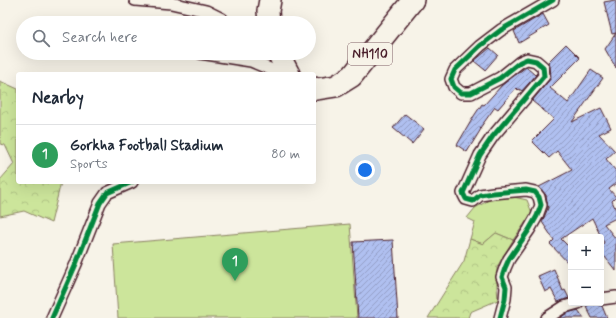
<!DOCTYPE html>
<html lang="en">
<head>
<meta charset="utf-8">
<style>
	:root { --surface:#fff; --page:#f2f2f3; --text:#1f2937; --muted:#747a83; --line:#e0e1e3; --accent:#db2777 }
	body { margin:0; font-family:Mynerve,sans-serif; background:var(--page); color:var(--text) }
	.controls { position:absolute; right:12px; bottom:12px; display:grid; overflow:hidden; border-radius:4px; box-shadow:0 4px 16px #0002 }
	.controls button { width:36px; height:36px; display:grid; place-items:center; padding:0; border:0; border-bottom:1px solid var(--line); background:var(--surface); color:var(--text); font:20px sans-serif }
	.you { position:absolute; left:365px; top:170px; width:14px; height:14px; margin:-10px; border:3px solid #fff; border-radius:50%; background:#1a73e8; box-shadow:0 0 0 6px #1a73e833 }
	.badge { display:grid; place-items:center; width:26px; height:26px; border-radius:50%; background:var(--accent); color:#fff; font-size:13px; font-weight:700 }
	.pin { position:absolute; translate:-50% -33px; filter:drop-shadow(0 1px 2px #0008) }
	.pin::after { content:''; position:absolute; top:21px; width:14px; height:12px; background:inherit; clip-path:polygon(0 0,100% 0,50% 100%) }
	.list { margin:0; padding:0; list-style:none }
	h2 { display:flex; justify-content:space-between; align-items:center; height:52px; margin:0; padding:0 16px; font-size:17px }
	h2 small { font-size:13px; font-weight:400; color:var(--muted) }
	.list li { display:grid; grid-template-columns:26px 1fr auto; gap:12px; align-items:center; box-sizing:border-box; height:60px; padding:0 16px; border-top:1px solid var(--line) }
	.list b { display:block; font-size:15px; white-space:nowrap }
	.list p { margin:0; font-size:13px; white-space:nowrap; color:var(--muted) }
	.list em { font-size:13px; font-style:normal; color:var(--muted) }
	.icon { flex:none; width:22px; height:22px; fill:none; stroke:currentColor; stroke-width:2; stroke-linecap:round; stroke-linejoin:round }
	.map { position:relative; flex:none; width:616px; height:318px; overflow:hidden }
	.search { position:absolute; background:var(--surface); box-shadow:0 4px 16px #0002; left:16px; top:16px; width:300px; height:44px; display:flex; align-items:center; gap:10px; box-sizing:border-box; padding:0 14px; border-radius:22px; color:var(--muted); font-size:15px }
	.panel { position:absolute; background:var(--surface); box-shadow:0 4px 16px #0002; left:16px; top:72px; width:300px; height:112px; border-radius:4px }
	.map>svg:first-child { display:block }
	.grass { fill:#cce59b; stroke:#8b8263 }
	.forest { fill:url(#forest-crowns); stroke:#8b8263 }
	.building { fill:url(#building-hatch); stroke:#4a1f2b }
	.lines { fill:none; stroke-linecap:round; stroke-linejoin:round }
	.street-casing { stroke:#4a1f2b; stroke-width:14 }
	.highway-casing { stroke:#4a1f2b; stroke-width:24 }
	.street { stroke:#f7f3e8; stroke-width:11 }
	.highway { stroke:#f7f3e8; stroke-width:21 }
	.cycleway-casing { stroke:#f7f3e8; stroke-width:8 }
	.cycleway { stroke:#00873e; stroke-width:5 }
	.labels { text-anchor:middle; dominant-baseline:central; stroke-width:4; stroke-linejoin:round; paint-order:stroke }
	.shield { fill:#f7f3e8; stroke:#7e5f64; stroke-width:1 }
	.shield-label { font-size:13px; font-weight:bold; fill:#4a1f2b }
</style>
</head>
<body>
<div class="map">
<svg width="616" height="318" viewBox="0 0 616 318">
	<defs>
		<pattern id="forest-crowns" width="20" height="18" patternUnits="userSpaceOnUse"><rect width="20" height="18" fill="#cce59b"/><path d="M2 6a3 3 0 1 1 6 0M12 15a3 3 0 1 1 6 0" fill="none" stroke="#b1c486"/></pattern>
		<pattern id="building-hatch" width="6" height="6" patternUnits="userSpaceOnUse"><rect width="6" height="6" fill="#b0c0f0"/><path d="M-1 1l2-2M0 6l6-6M5 7l2-2" fill="none" stroke="#919bc3"/></pattern>
	</defs>
	<rect width="100%" height="100%" fill="#f7f3e8"/>
	<filter id="ink" filterUnits="userSpaceOnUse"><feTurbulence type="fractalNoise" baseFrequency=".025" numOctaves="2"/><feDisplacementMap in="SourceGraphic" scale="8" xChannelSelector="R" yChannelSelector="G"/><feConvolveMatrix kernelMatrix="1 2 1 2 8 2 1 2 1" color-interpolation-filters="sRGB"/></filter>
	<g filter="url(#ink)">
		<g class="grass">
			<polygon points="514,197 527,200 532,213 513,240 496,233 483,244 470,239 475,222 467,218 475,208 491,199"/>
			<polygon points="350,224 357,318 118,318 113,244"/>
		</g>
		<g class="forest">
			<polygon points="0,81 18,89 18,182 61,182 51,223 24,211 0,216 0,180 14,164 5,145 0,144"/>
			<polygon points="496,233 513,240 497,267 497,287 498,300 470,312 468,318 428,318 464,261 470,239 483,244"/>
		</g>
		<g class="building">
			<polygon points="615,0 616,0 616,68 605,49 616,33 612,34 604,2"/>
			<polygon points="543,14 549,25 519,43 514,31"/>
			<polygon points="566,44 580,58 550,88 568,103 591,70 603,78 572,122 601,108 611,128 599,134 615,151 606,159 616,171 616,184 609,189 616,197 612,201 616,210 616,218 604,224 616,239 616,271 601,252 601,245 604,243 592,218 561,239 571,249 571,266 550,244 554,240 542,222 548,208 546,195 539,187 572,170 557,151 549,158 532,141 554,119 532,101 551,78 550,66 548,62"/>
			<polygon points="490,48 498,55 485,70 474,61"/>
			<polygon points="526,67 535,75 537,73 537,74 522,91 519,89 518,90 516,88 498,109 495,107 480,128 481,129 467,152 457,145 474,116 482,104 484,105 502,85"/>
			<polygon points="405,114 424,129 412,144 393,128"/>
			<polygon points="393,240 398,318 358,318 353,242"/>
			<polygon points="554,269 563,291 565,290 569,298 558,302 551,289 545,292 538,276"/>
			<polygon points="593,303 595,303 598,305 602,306 607,318 592,318 586,306"/>
			<polygon points="578,310 584,318 560,318 567,313"/>
		</g>
		<g class="lines">
			<defs>
				<g id="street">
					<polyline points="135,0 171,3 206,11 222,19 224,23"/>
					<polyline points="200,53 251,61 282,74"/>
					<polyline points="601,299 616,297"/>
					<polyline points="52,318 76,264 100,203 107,193 132,182"/>
					<polyline points="500,318 505,299 506,287 502,277 505,268 509,259 529,230 537,216 541,205 539,197 535,192 526,190 493,193 480,195 473,201 466,199 463,193 480,155 493,136 544,76 543,67 536,61 527,59 520,62 500,78 471,93 461,93 454,87 451,79 455,70 480,46 501,30 553,0"/>
					<polyline points="547,318 564,307 578,303"/>
				</g>
				<g id="highway">
					<polyline points="269,23 268,11 270,0"/>
					<polyline points="278,53 289,74"/>
					<polyline points="314,88 317,89 336,86 352,76 413,0"/>
				</g>
			</defs>
			<use href="#street" class="street-casing"/>
			<use href="#highway" class="highway-casing"/>
			<use href="#street" class="street"/>
			<use href="#highway" class="highway"/>
			<defs>
				<g id="cycleway">
					<polyline points="52,318 76,264 100,203 107,193 132,182"/>
					<polyline points="500,318 505,299 506,287 502,277 505,268 509,259 529,230 537,216 541,205 539,197 535,192 526,190 493,193 480,195 473,201 466,199 463,193 480,155 493,136 544,76 543,67 536,61 527,59 520,62 500,78 471,93 461,93 454,87 451,79 455,70 480,46 501,30 553,0"/>
				</g>
			</defs>
			<use href="#cycleway" class="cycleway-casing"/>
			<use href="#cycleway" class="cycleway"/>
		</g>
	</g>
	<g class="labels">
		<rect class="shield" x="348" y="43" width="44" height="22" rx="3"/>
		<g class="shield-label">
			<text x="370" y="54">NH110</text>
		</g>
	</g>
</svg>
<div class="controls">
<button>+</button>
<button>−</button>
</div>
<div class="you"></div>
<div class="pin badge" style="left:235px;top:281px;background:#2e9e5b">1</div>
<div class="search"><svg class="icon" aria-label="search" viewBox="0 0 24 24"><circle cx="10" cy="10" r="6"/><path d="M15 15l6 6"/></svg>Search here</div>
<section class="panel">
<h2>Nearby<small></small></h2>
<ul class="list">
<li><span class="badge" style="background:#2e9e5b">1</span><div><b>Gorkha Football Stadium</b><p>Sports</p></div><em>80 m</em></li>
</ul>
</section>
</div>
</body>
</html>
